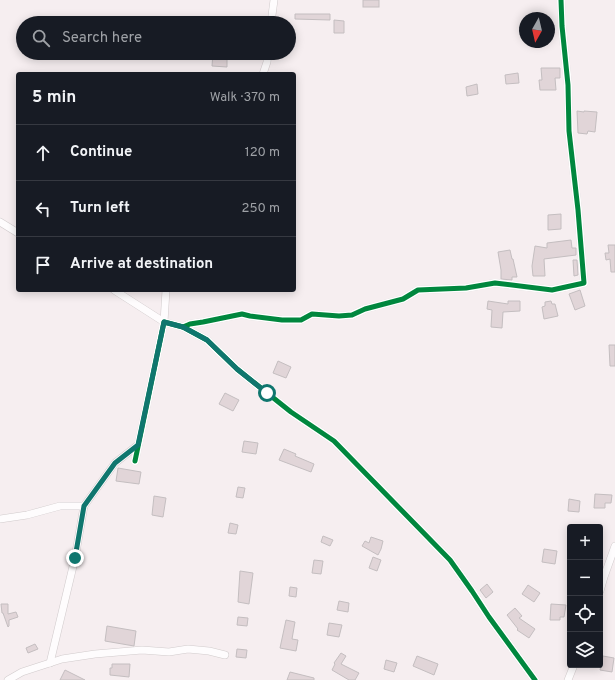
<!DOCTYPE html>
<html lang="en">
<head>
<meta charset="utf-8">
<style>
	:root { --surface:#171b24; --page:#20242c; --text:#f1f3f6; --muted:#9ea1a6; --line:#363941 }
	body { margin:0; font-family:Overpass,sans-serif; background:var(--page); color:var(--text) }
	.controls { position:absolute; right:12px; bottom:12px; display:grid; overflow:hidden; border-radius:4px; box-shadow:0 2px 10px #0003 }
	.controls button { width:36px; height:36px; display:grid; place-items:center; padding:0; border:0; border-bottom:1px solid var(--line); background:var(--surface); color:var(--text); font:20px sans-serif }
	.compass { position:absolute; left:519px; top:12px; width:36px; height:36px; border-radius:50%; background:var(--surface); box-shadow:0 2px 10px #0003; rotate:188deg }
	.stop { position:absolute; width:12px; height:12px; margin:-9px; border:3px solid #0f766e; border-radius:50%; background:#fff }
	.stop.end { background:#0f766e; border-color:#fff; box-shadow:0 1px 4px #0008 }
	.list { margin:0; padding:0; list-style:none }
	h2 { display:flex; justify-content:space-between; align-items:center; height:52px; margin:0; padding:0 16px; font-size:17px }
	h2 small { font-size:13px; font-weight:400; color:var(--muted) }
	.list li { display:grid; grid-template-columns:26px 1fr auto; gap:12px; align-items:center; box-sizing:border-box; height:56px; padding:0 16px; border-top:1px solid var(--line) }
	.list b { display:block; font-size:15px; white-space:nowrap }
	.list em { font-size:13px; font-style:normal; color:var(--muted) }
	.icon { flex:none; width:22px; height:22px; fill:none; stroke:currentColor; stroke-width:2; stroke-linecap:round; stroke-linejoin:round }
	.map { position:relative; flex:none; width:615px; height:680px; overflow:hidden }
	.search { position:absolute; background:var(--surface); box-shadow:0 2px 10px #0003; left:16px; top:16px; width:280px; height:44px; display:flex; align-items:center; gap:10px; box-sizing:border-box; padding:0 14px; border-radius:22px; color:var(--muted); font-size:15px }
	.panel { position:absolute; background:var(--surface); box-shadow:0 2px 10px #0003; left:16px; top:72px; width:280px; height:220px; border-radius:4px }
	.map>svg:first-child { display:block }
	.building { fill:#e1d5d8; stroke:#c4bec0 }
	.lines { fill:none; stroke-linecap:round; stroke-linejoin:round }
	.minor-casing { stroke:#d1cbcc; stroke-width:8 }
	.minor { stroke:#fefcfd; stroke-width:7 }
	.cycleway-casing { stroke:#fff; stroke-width:8 }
	.cycleway { stroke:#00873e; stroke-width:5 }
	.route { stroke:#0f766e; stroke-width:5 }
</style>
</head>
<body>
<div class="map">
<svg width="615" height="680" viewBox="0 0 615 680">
	<rect width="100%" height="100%" fill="#f6eef0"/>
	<g class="building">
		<rect x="363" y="0" width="16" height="7"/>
		<polygon points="295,14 330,14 330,20 295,19"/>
		<polygon points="334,20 344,21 344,33 334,33"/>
		<polygon points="213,53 227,53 227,67 212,66"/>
		<polygon points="541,68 560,68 560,78 555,78 556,90 540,90 539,80 542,80"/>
		<polygon points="518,73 519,83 506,84 505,75"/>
		<polygon points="477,84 478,94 467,96 466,87"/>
		<polygon points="577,111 584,112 584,111 597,112 595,132 588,131 587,134 578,133"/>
		<polygon points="561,214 561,229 548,230 548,215"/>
		<polygon points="571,240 572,248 576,248 576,255 544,259 545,276 533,276 532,266 535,246 547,248 547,243"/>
		<polygon points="608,245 615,245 615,272 611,272 610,259 606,260 605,253 609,253"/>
		<polygon points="510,250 512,259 513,259 517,277 512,277 512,280 501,279 501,270 498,252"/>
		<polygon points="573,260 577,260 578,275 574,276"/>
		<polygon points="580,290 585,306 575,310 569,294"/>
		<polygon points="488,301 508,304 508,301 520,301 520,311 503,312 502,328 491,327 492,310 487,309"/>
		<polygon points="551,301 552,304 555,304 558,316 544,319 542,307 545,306 545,302"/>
		<polygon points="609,345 615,345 615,366 610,366"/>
		<polygon points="278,361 291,367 286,378 273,373"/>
		<polygon points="225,393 239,400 233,411 219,404"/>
		<polygon points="244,441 258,443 256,454 242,452"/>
		<polygon points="284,449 296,454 295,456 314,464 311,472 279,460"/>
		<polygon points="118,468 141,472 139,484 116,481"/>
		<polygon points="238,487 245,488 243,498 236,497"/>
		<polygon points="595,494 612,495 611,503 605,503 605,508 594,508"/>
		<polygon points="154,496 166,498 163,517 152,515"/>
		<polygon points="569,499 580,501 579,512 568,511"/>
		<polygon points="230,523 238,525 236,534 228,533"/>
		<polygon points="323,536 333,540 330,546 321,542"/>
		<polygon points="371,537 383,541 381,549 378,555 362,546 365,541 369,543"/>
		<polygon points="544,549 557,551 555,564 542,562"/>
		<polygon points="373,557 381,560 377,571 369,568"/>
		<polygon points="314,560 323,561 321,574 312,573"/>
		<polygon points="240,571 253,573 249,604 238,602"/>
		<polygon points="487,584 493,592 486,598 480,590"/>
		<polygon points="528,585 540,593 534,602 522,594"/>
		<polygon points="290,587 297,588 296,597 289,596"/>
		<polygon points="339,601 349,603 348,612 337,610"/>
		<polygon points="1,604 8,604 8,614 16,612 18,617 9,620 9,626 8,627 3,613 2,613"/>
		<polygon points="551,604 566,605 564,617 560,617 560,620 550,620"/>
		<polygon points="515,608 522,616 519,618 535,629 529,638 517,630 518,629 507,615"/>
		<polygon points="238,617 248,618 247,626 237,625"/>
		<polygon points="286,620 295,622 292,639 298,640 296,651 280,648"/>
		<polygon points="329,623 342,625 339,637 327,635"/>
		<polygon points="107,626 136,631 134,646 105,641"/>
		<polygon points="35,644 38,649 28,653 26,648"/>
		<polygon points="237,649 247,650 246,658 236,657"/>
		<polygon points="341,653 346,656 341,664 359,673 355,680 349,680 332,670 335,664 334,663"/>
		<polygon points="417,656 438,664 434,675 413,666"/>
		<polygon points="603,656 614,658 612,672 600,670"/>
		<polygon points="386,660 397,663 394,672 384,669"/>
		<polygon points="112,664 130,664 129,677 110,675 110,668 112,668"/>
		<polygon points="65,670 85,680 60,680"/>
		<polygon points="290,672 314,678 314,680 287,680"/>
	</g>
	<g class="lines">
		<defs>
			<g id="minor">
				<polyline points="271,23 274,0"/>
				<polyline points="263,74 267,62 268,53"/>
				<polyline points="0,222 18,233"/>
				<polyline points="114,290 164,322 166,290"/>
				<polyline points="183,327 190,324 203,322 242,314 250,316 282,320 301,320 312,314 339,316 352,315 365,309 403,299 418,290 466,288 495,283 552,290 584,283 578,210 569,131 568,85 562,26 561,0"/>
				<polyline points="135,461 164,322 183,327 207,340 237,369 291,412 334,441 450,560 472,591 489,617 535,680"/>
				<polyline points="0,519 27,515 60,506 84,506"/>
				<polyline points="600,591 604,577 615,546"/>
				<polyline points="50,663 75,558 84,506 115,463 138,445"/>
				<polyline points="8,680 22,672 62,659 95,654 142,650 169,652 188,649 209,651 225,655"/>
				<polyline points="568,680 574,665"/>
			</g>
		</defs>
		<use href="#minor" class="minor-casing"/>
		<use href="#minor" class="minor"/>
		<defs>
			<g id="cycleway">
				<polyline points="183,327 190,324 203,322 242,314 250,316 282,320 301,320 312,314 339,316 352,315 365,309 403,299 418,290 466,288 495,283 552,290 584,283 578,210 569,131 568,85 562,26 561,0"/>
				<polyline points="135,461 164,322 183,327 207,340 237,369 291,412 334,441 450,560 472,591 489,617 535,680"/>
			</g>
		</defs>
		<use href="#cycleway" class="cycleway-casing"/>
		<use href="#cycleway" class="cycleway"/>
	</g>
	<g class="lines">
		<polyline class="route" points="75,558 84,506 115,463 138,445 164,322 183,327 207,340 237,369 267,393"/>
	</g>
</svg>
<div class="controls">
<button>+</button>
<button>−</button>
<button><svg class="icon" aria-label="locate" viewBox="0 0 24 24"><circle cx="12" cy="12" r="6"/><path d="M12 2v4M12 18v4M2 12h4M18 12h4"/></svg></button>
<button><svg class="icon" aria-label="layers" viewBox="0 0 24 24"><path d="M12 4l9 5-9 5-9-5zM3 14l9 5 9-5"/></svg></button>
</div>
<svg class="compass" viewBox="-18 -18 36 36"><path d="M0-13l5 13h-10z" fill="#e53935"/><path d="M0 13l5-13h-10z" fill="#9ea1a6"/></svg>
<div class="stop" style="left:267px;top:393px"></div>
<div class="stop end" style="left:75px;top:558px"></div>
<div class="search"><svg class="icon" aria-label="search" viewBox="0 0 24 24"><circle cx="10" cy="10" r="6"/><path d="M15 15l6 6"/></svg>Search here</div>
<section class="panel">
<h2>5 min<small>Walk · 370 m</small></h2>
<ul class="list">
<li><svg class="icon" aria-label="ahead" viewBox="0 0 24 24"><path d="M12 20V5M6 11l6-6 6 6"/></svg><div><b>Continue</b></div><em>120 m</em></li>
<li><svg class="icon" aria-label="left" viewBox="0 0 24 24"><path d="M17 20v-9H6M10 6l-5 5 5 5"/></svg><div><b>Turn left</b></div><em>250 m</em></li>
<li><svg class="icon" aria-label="arrive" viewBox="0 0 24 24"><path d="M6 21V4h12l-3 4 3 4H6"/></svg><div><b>Arrive at destination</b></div></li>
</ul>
</section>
</div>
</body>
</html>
